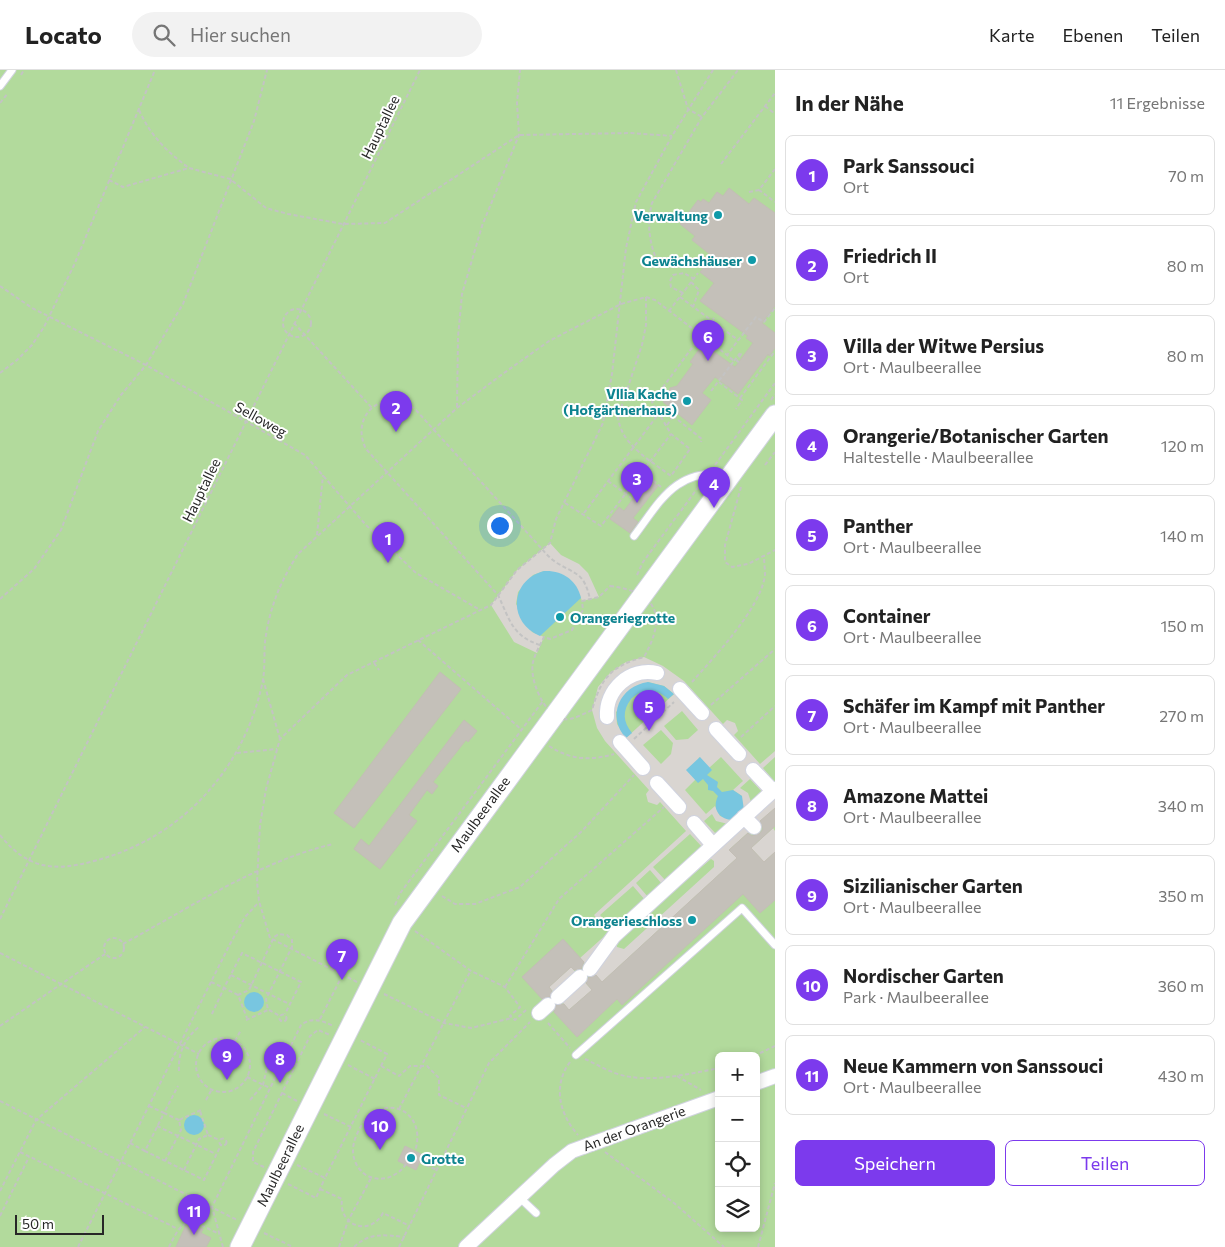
<!DOCTYPE html>
<html lang="de">
<head>
<meta charset="utf-8">
<style>
	:root { --surface:#fff; --page:#f2f2f2; --text:#222; --muted:#767676; --line:#e0e0e0; --accent:#7c3aed }
	body { margin:0; font-family:Commissioner,sans-serif; background:var(--page); color:var(--text) }
	.controls { position:absolute; right:15px; bottom:15px; display:grid; overflow:hidden; border-radius:8px; box-shadow:0 2px 8px #0003 }
	.controls button { width:45px; height:45px; display:grid; place-items:center; padding:0; border:0; border-bottom:1px solid var(--line); background:var(--surface); color:var(--text); font:25px sans-serif }
	.scale { position:absolute; left:15px; bottom:12px; width:89px; box-sizing:border-box; padding-left:5px; border:2px solid #272727; border-top:0; font-size:14px; line-height:18px; white-space:nowrap; color:#272727; -webkit-text-stroke:4px #fff; paint-order:stroke }
	.you { position:absolute; left:499px; top:455px; width:18px; height:18px; margin:-12px; border:4px solid #fff; border-radius:50%; background:#1a73e8; box-shadow:0 0 0 8px #1a73e833 }
	.badge { display:grid; place-items:center; width:32px; height:32px; border-radius:50%; background:var(--accent); color:#fff; font-size:16px; font-weight:700 }
	.pin { position:absolute; translate:-50% -41px; filter:drop-shadow(0 1px 2px #0008) }
	.pin::after { content:''; position:absolute; top:26px; width:18px; height:15px; background:inherit; clip-path:polygon(0 0,100% 0,50% 100%) }
	.list { margin:0; padding:0; list-style:none }
	h2 { display:flex; justify-content:space-between; align-items:center; height:65px; margin:0; padding:0 20px; font-size:21px }
	h2 small { font-size:16px; font-weight:400; color:var(--muted) }
	.list li { display:grid; grid-template-columns:32px 1fr auto; gap:15px; align-items:center; box-sizing:border-box; height:80px; margin:0 10px 10px; padding:0 10px; border:1px solid var(--line); border-radius:8px }
	.list b { display:block; font-size:19px; white-space:nowrap }
	.list p { margin:0; font-size:16px; white-space:nowrap; color:var(--muted) }
	.list em { font-size:16px; font-style:normal; color:var(--muted) }
	.actions { display:flex; gap:10px; padding:15px 20px }
	.actions a { flex:1; padding:11px 0; border:1px solid var(--accent); border-radius:8px; text-align:center; font-size:18px; color:var(--accent) }
	.actions .main { background:var(--accent); color:#fff }
	.icon { flex:none; width:28px; height:28px; fill:none; stroke:currentColor; stroke-width:2; stroke-linecap:round; stroke-linejoin:round }
	.map { position:relative; flex:none; width:775px; height:1177px; overflow:hidden }
	header { display:flex; align-items:center; gap:30px; box-sizing:border-box; height:70px; padding:0 25px; background:var(--surface); border-bottom:1px solid var(--line) }
	header strong { font-size:24px }
	nav { display:flex; gap:28px; margin-inline-start:auto; font-size:18px }
	.search { width:350px; height:45px; background:var(--page); display:flex; align-items:center; gap:12px; box-sizing:border-box; padding:0 18px; border-radius:28px; color:var(--muted); font-size:19px }
	main { display:flex }
	aside { flex:1; background:var(--surface) }
	.map>svg:first-child { display:block }
	.green { fill:#b2da9c; fill-rule:evenodd }
	.plaza { fill:#d9d5d1; fill-rule:evenodd }
	.water { fill:#78c6e0 }
	.building { fill:#c4c0b9; stroke:#c3beb5 }
	.lines { fill:none; stroke-linecap:round; stroke-linejoin:round }
	.lane-casing { stroke:#d0d3df; stroke-width:9 }
	.street-casing { stroke:#d0d3df; stroke-width:16 }
	.secondary-casing { stroke:#d0d3df; stroke-width:21 }
	.path { stroke:#c3c3c3; stroke-width:2; stroke-dasharray:4 2.5; stroke-linecap:butt }
	.lane { stroke:#fff; stroke-width:7 }
	.street { stroke:#fff; stroke-width:14 }
	.secondary { stroke:#fff; stroke-width:19 }
	.culture-dot { fill:#0f9aa8; stroke:#fff; stroke-width:2 }
	.labels { text-anchor:middle; dominant-baseline:central; stroke-width:4; stroke-linejoin:round; paint-order:stroke }
	.street-label { font-size:14px; fill:#272727; stroke:#fff }
	.culture-label { font-size:14px; font-weight:bold; fill:#0d838f; stroke:#fff; text-anchor:end }
</style>
</head>
<body>
<header>
<strong>Locato</strong>
<div class="search"><svg class="icon" aria-label="search" viewBox="0 0 24 24"><circle cx="10" cy="10" r="6"/><path d="M15 15l6 6"/></svg>Hier suchen</div>
<nav><a>Karte</a><a>Ebenen</a><a>Teilen</a></nav>
</header>
<main>
<div class="map">
<svg width="775" height="1177" viewBox="0 0 775 1177">
	<rect width="100%" height="100%" fill="#e8e2da"/>
	<path class="green" d="M0,0H775V1177H0ZM719,986H756V1158H719Z"/>
	<g class="plaza">
		<polygon points="550,473 561,485 579,494 588,503 599,527 582,531 580,525 544,501 533,505 518,522 516,534 532,562 544,567 537,583 514,572 491,535 517,500"/>
		<path d="M644,587L663,596L684,611L723,654L727,650L735,653L738,661L734,665L760,694L775,681V687L763,698L775,712V738L729,780L737,788L602,912L580,888L609,862L594,845L686,761L660,732L657,735L648,732L646,724L649,720L605,671L597,658L592,640L598,617L610,603L626,592ZM648,612L664,616L674,624L626,668L617,654L616,642ZM682,641L698,660L688,669L676,670L664,656ZM661,660L673,673L671,684L661,694L643,675ZM699,687L709,698L721,687L743,711L733,720L742,726L732,750L720,746L715,736L706,744L685,720L695,710ZM750,709L763,723L751,732L748,723L740,718ZM712,744L716,751L728,754L717,765L704,751ZM690,764L703,778L666,811L653,797ZM711,789L714,791V797L624,879L617,877L616,870ZM650,800L662,814L648,827L636,813ZM633,816L645,830L612,859L600,845Z"/>
		<polygon points="773,758 775,761 775,782 764,792 751,778"/>
		<polygon points="571,897 592,920 569,940 549,917"/>
	</g>
	<g class="water">
		<path d="M544,501C562,500 577,510 581,528L540,566C507,552 510,510 544,501Z"/>
		<path d="M648,612L664,616L674,624L668,629C657,618 642,618 631,629C622,641 623,652 632,663L626,668C606,646 620,616 648,612Z"/>
		<path d="M700,687L712,700L707,705L718,712L717,717L722,722L733,720L742,726L744,740L732,750C718,749 712,738 718,726L713,721L708,720V715L703,709L698,713L686,700Z"/>
		<circle cx="254" cy="932" r="10"/>
		<circle cx="194" cy="1055" r="10"/>
	</g>
	<g class="building">
		<polygon points="729,118 749,134 754,128 775,143 775,236 762,253 775,263 775,278 769,286 768,284 738,324 715,307 702,323 711,330 692,355 663,332 668,327 670,318 677,316 693,294 690,292 703,274 735,297 753,273 746,268 748,266 700,231 714,213 700,202 712,186 692,170 695,166 680,154 698,130 701,132 703,129 709,133 717,122 723,126"/>
		<polygon points="648,409 658,416 633,448 638,452 630,463 610,449 619,437 624,441"/>
		<polygon points="440,602 461,619 354,758 334,743"/>
		<polygon points="464,650 477,661 468,672 466,670 433,712 438,716 432,724 427,720 409,745 417,751 380,799 354,779 361,769 369,776"/>
		<polygon points="775,738 775,756 751,778 764,792 775,782 775,830 760,843 743,824 622,935 617,929 577,967 554,942 556,935 564,934 569,940 592,920 586,913 588,908 596,905 602,912 737,788 729,780 748,763 752,766 760,763 763,759 760,751"/>
		<polygon points="563,869 584,892 581,899 574,900 571,897 549,917 552,921 550,927 542,929 522,907"/>
		<polygon points="405,1076 423,1085 416,1100 398,1091"/>
		<polygon points="186,1155 193,1159 195,1155 203,1159 201,1163 211,1168 206,1177 176,1177"/>
	</g>
	<g class="lines">
		<defs>
			<g id="lane">
				<polyline points="0,16 12,0"/>
				<path d="M634,466C662,429 675,399 729,404"/>
				<polyline points="576,985 742,838 775,875"/>
				<polyline points="519,1127 536,1143"/>
			</g>
			<g id="street">
				<polyline points="680,619 702,643"/>
				<path d="M607,647C605,620 630,597 657,603"/>
				<polyline points="716,659 739,684"/>
				<polyline points="620,672 643,698"/>
				<polyline points="753,700 773,721"/>
				<polyline points="657,713 679,737"/>
				<polyline points="744,747 754,757"/>
				<polyline points="694,753 713,775"/>
				<polyline points="590,899 614,866 775,719"/>
				<polyline points="558,927 580,907"/>
				<polyline points="539,943 548,935"/>
				<polyline points="756,1013 775,1006"/>
				<polyline points="466,1177 554,1095 572,1081 719,1028"/>
			</g>
			<polyline id="secondary" points="240,1177 402,853 775,345"/>
		</defs>
		<use href="#lane" class="lane-casing"/>
		<use href="#street" class="street-casing"/>
		<use href="#secondary" class="secondary-casing"/>
		<g class="path">
			<polyline points="676,0 688,39 702,47"/>
			<polyline points="21,5 24,0"/>
			<polyline points="0,33 8,23"/>
			<polyline points="765,36 775,44"/>
			<path d="M139,40C150,65 167,82 189,98"/>
			<polyline points="721,94 775,23"/>
			<polyline points="775,99 759,120 775,132"/>
			<polyline points="109,110 123,117 189,98 230,109 266,138 288,144 343,154 385,153 519,65 631,63 672,66"/>
			<polyline points="749,122 759,120"/>
			<path d="M660,198C650,176 646,157 652,133L702,47L738,0"/>
			<polyline points="691,212 699,220 693,237"/>
			<polyline points="0,216 32,238 146,295 305,385 366,455 416,503 480,540"/>
			<polyline points="683,223 671,217 670,211 673,205 684,203 694,209"/>
			<path d="M646,227V255L642,275L618,347C621,375 650,390 671,406L690,379L671,364L652,332L714,248"/>
			<polyline points="680,227 738,270"/>
			<circle cx="297" cy="253" r="14"/>
			<polyline points="669,241 698,203"/>
			<polyline points="294,253 372,338"/>
			<polyline points="734,291 740,283"/>
			<polyline points="739,292 737,291 741,284 740,283"/>
			<polyline points="0,303 17,290 32,275 44,257 75,193 155,0"/>
			<polyline points="719,312 742,330 736,339"/>
			<polyline points="711,321 734,291 727,285 756,247 764,252 775,238"/>
			<polyline points="740,328 775,281"/>
			<polyline points="771,330 775,324"/>
			<polyline points="457,337 458,267 462,224 482,156 519,65 517,33 520,0"/>
			<polyline points="673,346 702,369 701,372"/>
			<polyline points="667,355 676,342"/>
			<polyline points="715,395 775,313"/>
			<polyline points="765,395 775,382"/>
			<polyline points="643,402 661,417"/>
			<polyline points="608,411 633,429"/>
			<polyline points="741,417 725,475 725,492 732,497 748,494 775,480"/>
			<polyline points="565,433 601,456 671,364"/>
			<polyline points="584,443 660,342"/>
			<polyline points="317,465 323,405"/>
			<polyline points="637,505 643,492 700,415"/>
			<path d="M610,516C658,522 667,546 644,587C611,596 601,608 592,640C583,644 572,651 562,649C544,644 529,610 533,592C535,584 540,575 544,567L550,569L572,560L583,540L582,531L599,527Z"/>
			<polyline points="0,529 34,499 61,460 98,361 121,325 146,295 183,234 254,51 267,0"/>
			<polyline points="418,570 522,660"/>
			<path d="M540,575C512,566 510,550 498,525L366,379C349,345 384,316 415,339L542,479C546,484 551,489 557,493C577,505 584,503 590,529"/>
			<polyline points="374,593 379,600"/>
			<polyline points="263,609 280,669"/>
			<path d="M692,612C714,587 761,538 765,505C765,499 764,492 764,485"/>
			<polyline points="711,635 775,579"/>
			<polyline points="741,667 775,636"/>
			<polyline points="634,669 674,632"/>
			<path d="M549,676C571,690 590,691 614,684"/>
			<polyline points="237,683 277,679"/>
			<path d="M0,765C27,799 54,802 94,791C183,768 245,698 263,610C265,597 264,584 265,572C269,539 280,512 298,484L457,338L504,303L549,271L621,234L646,227L655,230L727,285"/>
			<polyline points="442,826 455,834 475,834 520,817 582,761 634,705"/>
			<polyline points="395,835 401,822 543,631"/>
			<polyline points="0,849 420,0"/>
			<polyline points="415,861 471,901 505,917 520,937 510,946 515,950 526,940"/>
			<circle cx="114" cy="878" r="10"/>
			<path d="M123,874C191,837 258,792 333,774"/>
			<polyline points="0,883 199,984"/>
			<polyline points="231,905 289,934"/>
			<polyline points="211,912 224,918 211,946"/>
			<polyline points="357,912 270,868 259,831 257,812 260,755 266,719 280,669 347,605 491,535 517,500 550,473 556,449 603,353 612,304 626,178 636,132 672,66 713,0"/>
			<polyline points="505,917 559,829 664,737"/>
			<polyline points="384,924 444,953 471,958 512,948"/>
			<polyline points="238,925 224,918 242,883 301,912 285,944"/>
			<polyline points="269,940 280,946"/>
			<circle cx="283" cy="948" r="3.5"/>
			<polyline points="320,949 343,904"/>
			<polyline points="246,950 268,940 266,929 292,877 292,870 287,865 279,864 274,867 249,920 238,925 247,948"/>
			<polyline points="548,953 570,978"/>
			<polyline points="0,956 105,884"/>
			<circle cx="223" cy="995" r="27"/>
			<polyline points="235,971 241,960"/>
			<polyline points="754,986 775,976"/>
			<path d="M585,989C598,995 611,1003 625,1006C654,1012 690,1004 719,998"/>
			<path d="M570,992C552,1016 560,1045 578,1065"/>
			<polyline points="348,995 375,1009"/>
			<polyline points="381,996 399,1006 410,996 427,996 439,1008 439,1025 466,1038"/>
			<path d="M179,1001C178,982 185,968 200,956"/>
			<polyline points="677,1006 701,1020"/>
			<polyline points="247,1007 270,1018"/>
			<polyline points="282,1023 297,1031"/>
			<polyline points="206,1030 212,1019"/>
			<polyline points="250,1030 263,1015 268,993"/>
			<polyline points="0,1031 237,1150"/>
			<polyline points="149,1036 164,1043 178,1016"/>
			<polyline points="399,1039 470,902"/>
			<polyline points="324,1044 351,1057"/>
			<polyline points="179,1050 164,1043 145,1081 204,1110 221,1075"/>
			<polyline points="157,1056 216,1084"/>
			<polyline points="208,1065 219,1070"/>
			<circle cx="223" cy="1072" r="3.5"/>
			<polyline points="130,1073 145,1081"/>
			<polyline points="20,1082 178,1159"/>
			<polyline points="605,1082 674,1133 724,1177"/>
			<polyline points="408,1087 437,1100"/>
			<polyline points="165,1091 181,1060 179,1050 201,1040"/>
			<path d="M406,1094C395,1111 370,1115 358,1097C351,1086 352,1075 357,1064C377,1018 429,1038 415,1081"/>
			<polyline points="297,1095 325,1108 387,984 360,970"/>
			<polyline points="264,1097 253,1092 253,1082 310,966 318,960 330,965"/>
			<polyline points="184,1100 199,1069 208,1065 200,1041"/>
			<polyline points="288,1114 316,1128 325,1108"/>
			<path d="M320,1119L342,1129C338,1156 370,1167 383,1143L410,1156"/>
			<polyline points="0,1121 36,1050 145,957"/>
			<polyline points="0,1146 29,1087"/>
			<polyline points="264,1163 293,1177"/>
			<polyline points="78,1177 230,874 245,847 259,832"/>
			<path d="M169,1177C185,1144 189,1149 219,1164"/>
			<path d="M223,1177L212,1137L301,955C312,947 321,950 333,956"/>
			<polyline points="339,1177 348,1151 371,1108"/>
			<path d="M354,1177C370,1162 384,1165 405,1167"/>
			<polyline points="399,1177 489,993 530,952"/>
			<polyline points="758,1177 775,1113"/>
		</g>
		<use href="#lane" class="lane"/>
		<use href="#street" class="street"/>
		<use href="#secondary" class="secondary"/>
	</g>
	<g class="culture-dot">
		<circle cx="718" cy="145" r="5"/>
		<circle cx="752" cy="190" r="5"/>
		<circle cx="687" cy="331" r="5"/>
		<circle cx="560" cy="547" r="5"/>
		<circle cx="692" cy="850" r="5"/>
		<circle cx="411" cy="1088" r="5"/>
	</g>
	<g class="labels">
		<g class="street-label">
			<text transform="translate(380 57) rotate(-64)">Hauptallee</text>
			<text transform="translate(261 349) rotate(29)">Selloweg</text>
			<text transform="translate(201 420) rotate(-64)">Hauptallee</text>
			<text transform="translate(480 744) rotate(-54)">Maulbeerallee</text>
			<text transform="translate(634 1058) rotate(-20)">An der Orangerie</text>
			<text transform="translate(280 1095) rotate(-64)">Maulbeerallee</text>
		</g>
		<g class="culture-label">
			<text x="708" y="145">Verwaltung</text>
			<text x="742" y="190">Gewächshäuser</text>
			<text x="677" y="323">Vllia Kache<tspan x="677" dy="16">(Hofgärtnerhaus)</tspan></text>
			<text x="570" y="547" text-anchor="start">Orangeriegrotte</text>
			<text x="682" y="850">Orangerieschloss</text>
			<text x="421" y="1088" text-anchor="start">Grotte</text>
		</g>
	</g>
</svg>
<div class="controls">
<button>+</button>
<button>−</button>
<button><svg class="icon" aria-label="locate" viewBox="0 0 24 24"><circle cx="12" cy="12" r="6"/><path d="M12 2v4M12 18v4M2 12h4M18 12h4"/></svg></button>
<button><svg class="icon" aria-label="layers" viewBox="0 0 24 24"><path d="M12 4l9 5-9 5-9-5zM3 14l9 5 9-5"/></svg></button>
</div>
<div class="scale">50 m</div>
<div class="you"></div>
<div class="pin badge" style="left:388px;top:493px">1</div>
<div class="pin badge" style="left:396px;top:362px">2</div>
<div class="pin badge" style="left:637px;top:433px">3</div>
<div class="pin badge" style="left:714px;top:438px">4</div>
<div class="pin badge" style="left:649px;top:661px">5</div>
<div class="pin badge" style="left:708px;top:291px">6</div>
<div class="pin badge" style="left:342px;top:910px">7</div>
<div class="pin badge" style="left:280px;top:1013px">8</div>
<div class="pin badge" style="left:227px;top:1010px">9</div>
<div class="pin badge" style="left:380px;top:1080px">10</div>
<div class="pin badge" style="left:194px;top:1165px">11</div>
</div>
<aside>
<h2>In der Nähe<small>11 Ergebnisse</small></h2>
<ul class="list">
<li><span class="badge">1</span><div><b>Park Sanssouci</b><p>Ort</p></div><em>70 m</em></li>
<li><span class="badge">2</span><div><b>Friedrich II</b><p>Ort</p></div><em>80 m</em></li>
<li><span class="badge">3</span><div><b>Villa der Witwe Persius</b><p>Ort · Maulbeerallee</p></div><em>80 m</em></li>
<li><span class="badge">4</span><div><b>Orangerie/Botanischer Garten</b><p>Haltestelle · Maulbeerallee</p></div><em>120 m</em></li>
<li><span class="badge">5</span><div><b>Panther</b><p>Ort · Maulbeerallee</p></div><em>140 m</em></li>
<li><span class="badge">6</span><div><b>Container</b><p>Ort · Maulbeerallee</p></div><em>150 m</em></li>
<li><span class="badge">7</span><div><b>Schäfer im Kampf mit Panther</b><p>Ort · Maulbeerallee</p></div><em>270 m</em></li>
<li><span class="badge">8</span><div><b>Amazone Mattei</b><p>Ort · Maulbeerallee</p></div><em>340 m</em></li>
<li><span class="badge">9</span><div><b>Sizilianischer Garten</b><p>Ort · Maulbeerallee</p></div><em>350 m</em></li>
<li><span class="badge">10</span><div><b>Nordischer Garten</b><p>Park · Maulbeerallee</p></div><em>360 m</em></li>
<li><span class="badge">11</span><div><b>Neue Kammern von Sanssouci</b><p>Ort · Maulbeerallee</p></div><em>430 m</em></li>
</ul>
<div class="actions"><a class="main">Speichern</a><a>Teilen</a></div>
</aside>
</main>
</body>
</html>
